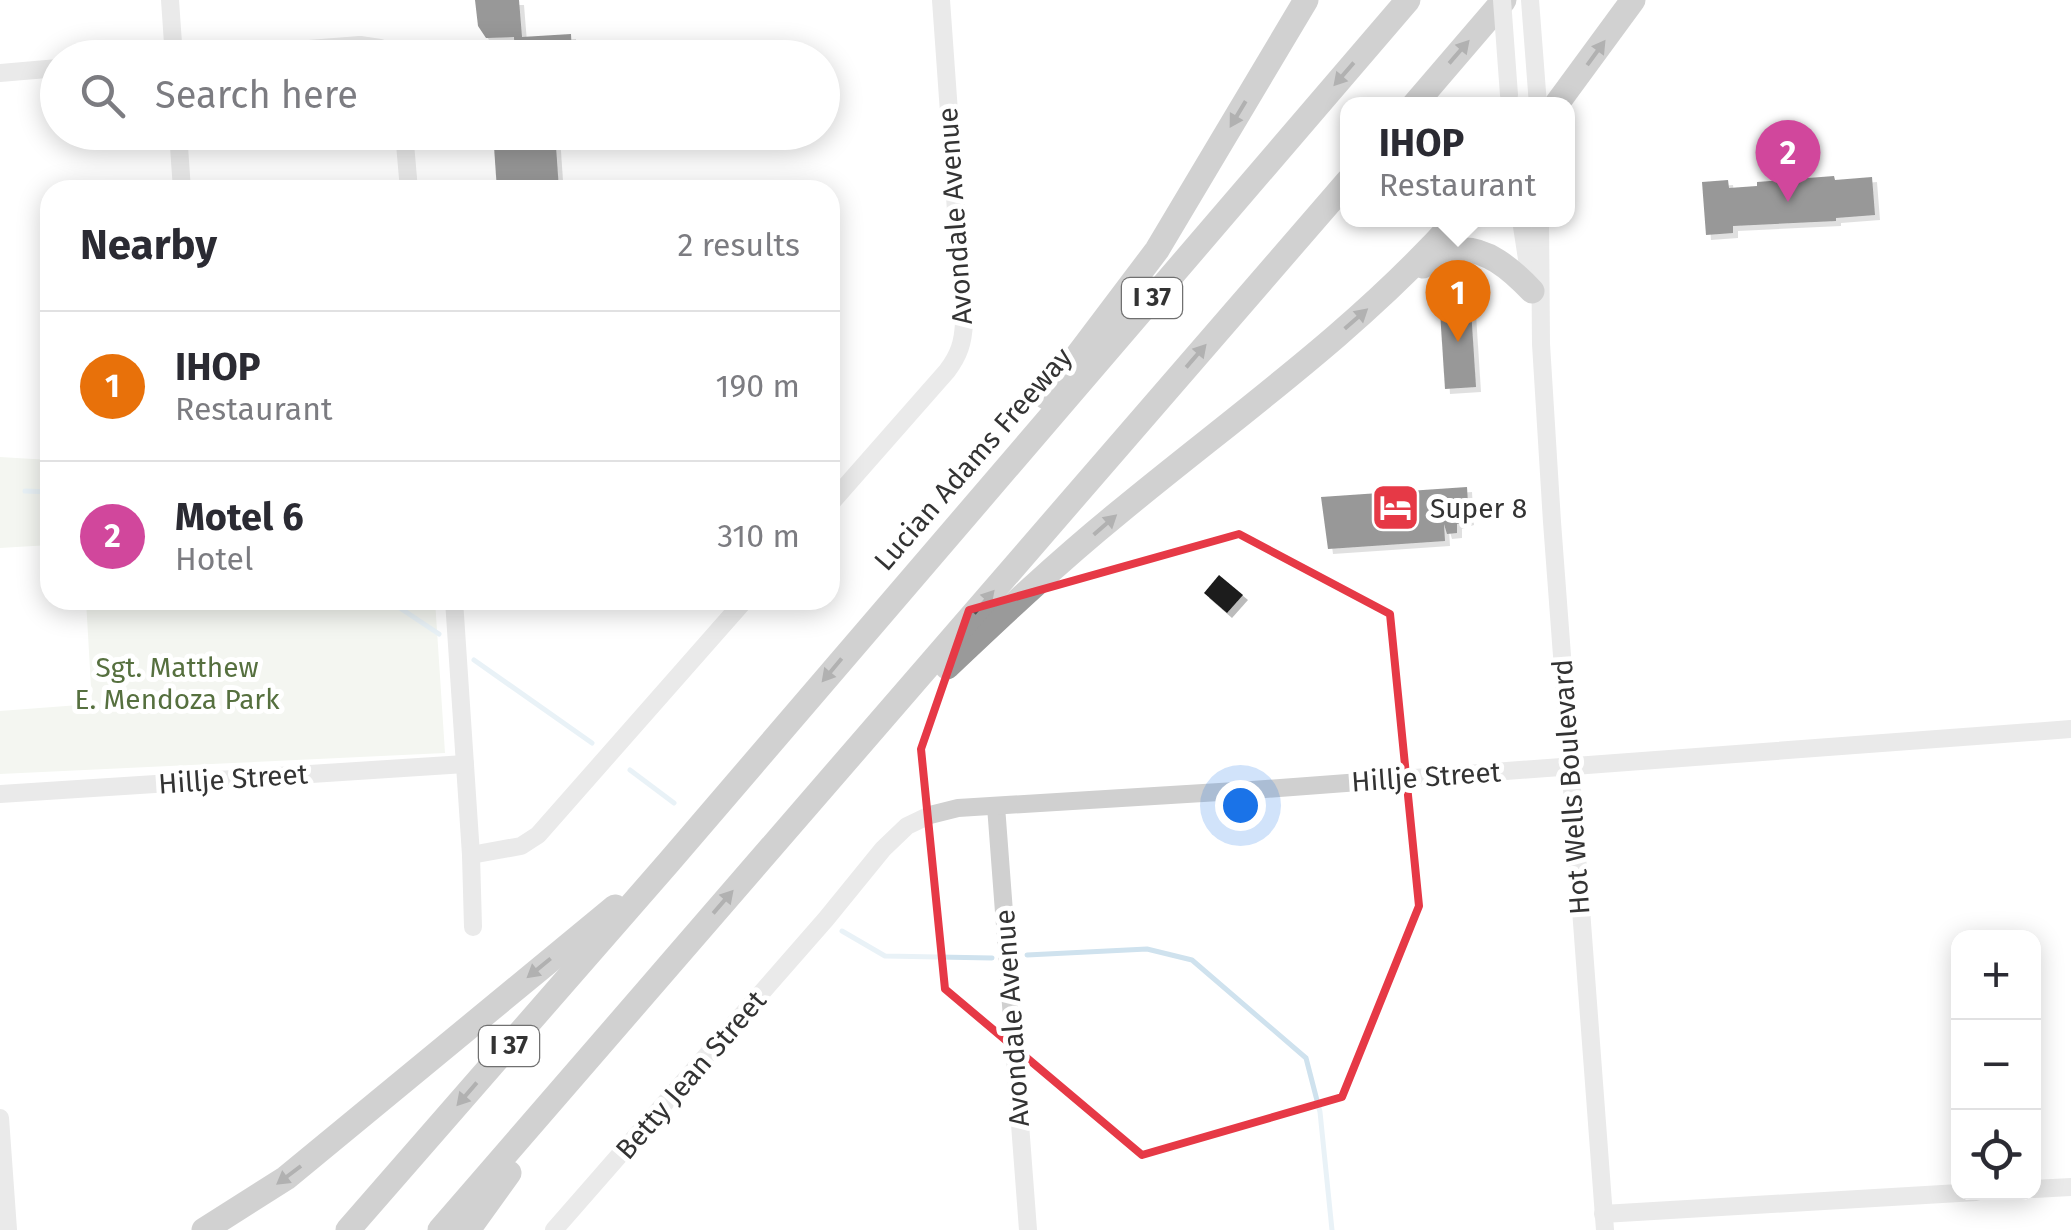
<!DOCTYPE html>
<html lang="en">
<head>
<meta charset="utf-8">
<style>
	:root { --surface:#fff; --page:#f7f7f7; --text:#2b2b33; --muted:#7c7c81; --line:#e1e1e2; --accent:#7c3aed }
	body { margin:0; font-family:"Fira Sans",sans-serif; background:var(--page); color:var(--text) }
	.controls { position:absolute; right:30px; bottom:30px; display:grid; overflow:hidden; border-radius:20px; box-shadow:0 5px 25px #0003 }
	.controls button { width:90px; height:90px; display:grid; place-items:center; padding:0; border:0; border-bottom:2px solid var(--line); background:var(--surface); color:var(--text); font:50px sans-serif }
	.you { position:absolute; left:1240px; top:805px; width:35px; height:35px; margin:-25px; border:8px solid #fff; border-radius:50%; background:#1a73e8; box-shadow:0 0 0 15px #1a73e833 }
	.badge { display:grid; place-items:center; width:65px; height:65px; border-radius:50%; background:var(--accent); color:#fff; font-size:32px; font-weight:700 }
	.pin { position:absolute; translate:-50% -82px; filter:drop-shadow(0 2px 5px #0008) }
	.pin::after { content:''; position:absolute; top:52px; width:35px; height:30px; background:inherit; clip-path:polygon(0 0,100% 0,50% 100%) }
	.popup { position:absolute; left:1340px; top:97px; width:235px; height:130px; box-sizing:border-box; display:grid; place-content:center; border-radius:20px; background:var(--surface); filter:drop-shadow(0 2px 8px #0005); font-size:32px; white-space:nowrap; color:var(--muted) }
	.popup b { font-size:38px; color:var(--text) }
	.popup::after { content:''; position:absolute; left:50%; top:100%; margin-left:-20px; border:20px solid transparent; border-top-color:var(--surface) }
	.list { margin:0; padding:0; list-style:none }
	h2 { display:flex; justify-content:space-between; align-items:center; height:130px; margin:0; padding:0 40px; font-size:42px }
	h2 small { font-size:32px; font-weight:400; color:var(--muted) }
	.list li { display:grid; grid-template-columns:65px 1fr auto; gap:30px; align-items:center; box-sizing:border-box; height:150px; padding:0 40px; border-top:2px solid var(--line) }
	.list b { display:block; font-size:38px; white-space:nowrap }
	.list p { margin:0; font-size:32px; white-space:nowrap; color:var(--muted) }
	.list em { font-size:32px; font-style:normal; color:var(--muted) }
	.icon { flex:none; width:55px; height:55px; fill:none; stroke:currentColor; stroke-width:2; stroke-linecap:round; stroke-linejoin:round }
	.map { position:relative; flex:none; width:2071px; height:1230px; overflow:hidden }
	.search { position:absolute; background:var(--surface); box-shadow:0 5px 25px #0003; left:40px; top:40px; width:800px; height:110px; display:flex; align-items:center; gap:25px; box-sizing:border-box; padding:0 35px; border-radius:55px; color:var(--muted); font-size:38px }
	.panel { position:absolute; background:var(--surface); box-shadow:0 5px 25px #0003; left:40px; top:180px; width:800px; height:430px; border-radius:30px }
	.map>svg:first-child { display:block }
	.green { fill:#e6ecdf }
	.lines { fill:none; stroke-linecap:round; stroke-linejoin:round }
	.stream { stroke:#cfe2ee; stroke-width:5 }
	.building { fill:#1a1a1a; filter:url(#shadow) }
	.minor { stroke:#d0d0d0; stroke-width:18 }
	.highway { stroke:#9a9a9a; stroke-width:25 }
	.minor-bridge { stroke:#d0d0d0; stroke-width:18 }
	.oneway { fill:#525252 }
	.marked { fill:none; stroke:#e63946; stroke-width:8; stroke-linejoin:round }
	.labels { text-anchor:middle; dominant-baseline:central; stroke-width:10; stroke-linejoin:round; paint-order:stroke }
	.shield { fill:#fff; stroke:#707070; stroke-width:2.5 }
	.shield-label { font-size:25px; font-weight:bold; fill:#333 }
	.street-label { font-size:28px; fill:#333; stroke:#fff }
	.poi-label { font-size:28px; fill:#333; stroke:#fff; text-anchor:start }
	.park-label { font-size:28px; fill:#56703f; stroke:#fff }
</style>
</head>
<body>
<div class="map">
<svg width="2071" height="1230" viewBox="0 0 2071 1230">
	<defs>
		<filter id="shadow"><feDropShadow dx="5" dy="5" stdDeviation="0" flood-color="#0004"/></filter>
	</defs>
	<rect width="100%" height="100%" fill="#fff"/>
	<g class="green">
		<polygon points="0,457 50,460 50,545 0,548"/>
		<polygon points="86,600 435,600 445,753 0,774 0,711 92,704"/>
	</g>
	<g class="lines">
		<g class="stream">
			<polyline points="25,491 50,492"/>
			<polyline points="388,600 439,634"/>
			<polyline points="474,660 592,743"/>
			<polyline points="630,770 674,803"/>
			<polyline points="842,931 885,956 992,958"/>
			<polyline points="1027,955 1147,949 1192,960 1306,1058 1320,1112 1332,1230"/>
		</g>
	</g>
	<g class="building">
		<polygon points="475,0 519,0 522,37 571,34 572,58 515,58 514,37 486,38 478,26"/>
		<polygon points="493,132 555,132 559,190 497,190"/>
		<polygon points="1834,176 1835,180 1872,177 1875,215 1836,218 1836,221 1733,226 1733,233 1706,235 1702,182 1728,180 1729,188 1757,186 1757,182"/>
		<polygon points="1470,294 1476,387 1445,389 1439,296"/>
		<polygon points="1467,487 1469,520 1457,524 1457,533 1447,534 1444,524 1445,541 1328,549 1321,497"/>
		<polygon points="1219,575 1243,595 1227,613 1204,593"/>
	</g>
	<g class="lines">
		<g class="minor">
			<polyline points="170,0 174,58"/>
			<polyline points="1530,0 1538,105"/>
			<polyline points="193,58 360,45 380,48 395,58"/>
			<polyline points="0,73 58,68"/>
			<polyline points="178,132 182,190"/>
			<polyline points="404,132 409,190"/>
			<polyline points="1521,220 1531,285"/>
			<polyline points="1540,220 1541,344 1552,522 1605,1230"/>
			<path d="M830,504L947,371C959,355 963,343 964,323L941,0"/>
			<polyline points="454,600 471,855 473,927"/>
			<polyline points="0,794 465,764"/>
			<polyline points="996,806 1028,1230"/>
			<polyline points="471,855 521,846 538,835 745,600"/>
			<polyline points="0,1118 8,1230"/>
			<polyline points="2034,1189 2071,1187"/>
			<polyline points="1603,1214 1976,1192"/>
			<polyline points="554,1230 826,919 883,849 907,826 930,815 958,808 1252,790 2071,729"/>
		</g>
		<g class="highway">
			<polyline points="1414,105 1504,0"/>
			<polyline points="1556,105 1633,0"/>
			<path d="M1423,266C1432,261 1443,253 1453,251C1484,244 1513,271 1532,291"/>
			<polyline points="1046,397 1157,250 1306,0"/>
			<path d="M947,667C1002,615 1058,562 1117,514C1233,418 1356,332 1456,220"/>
			<polyline points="204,1230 286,1178 615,907"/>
			<polyline points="348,1230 669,862 1408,0"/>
			<polyline points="440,1230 1348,181"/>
			<polyline points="468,1230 509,1173"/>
		</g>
		<polyline class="minor-bridge" points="1502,0 1509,95"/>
	</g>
	<defs><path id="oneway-solid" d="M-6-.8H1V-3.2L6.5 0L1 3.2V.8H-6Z" transform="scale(2.5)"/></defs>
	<g class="oneway">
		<use href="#oneway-solid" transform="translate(1459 52) rotate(-49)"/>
		<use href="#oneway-solid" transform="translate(1596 53) rotate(-54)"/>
		<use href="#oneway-solid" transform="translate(1344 74) rotate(131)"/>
		<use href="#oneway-solid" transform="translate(1238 114) rotate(121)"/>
		<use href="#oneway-solid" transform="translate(1356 319) rotate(-41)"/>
		<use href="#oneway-solid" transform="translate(1196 356) rotate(-49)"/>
		<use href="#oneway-solid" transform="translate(1105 525) rotate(-41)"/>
		<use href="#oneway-solid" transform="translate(984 602) rotate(-49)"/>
		<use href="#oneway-solid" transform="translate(832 670) rotate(130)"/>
		<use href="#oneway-solid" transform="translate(723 902) rotate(-49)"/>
		<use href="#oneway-solid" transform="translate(539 968) rotate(141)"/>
		<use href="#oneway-solid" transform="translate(467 1094) rotate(131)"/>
		<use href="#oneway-solid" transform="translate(289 1175) rotate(143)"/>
	</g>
	<path d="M0 0H2071V1230H0ZM1239,534L1390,614L1419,906L1342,1097L1142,1155L945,989L921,749L969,610Z" fill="#fff" fill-opacity=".55" fill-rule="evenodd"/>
	<path class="marked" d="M1239,534L1390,614L1419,906L1342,1097L1142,1155L945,989L921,749L969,610Z"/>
	<defs>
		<symbol id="hotel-square" viewBox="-11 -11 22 22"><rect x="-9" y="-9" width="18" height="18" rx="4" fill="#e63946" stroke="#fff"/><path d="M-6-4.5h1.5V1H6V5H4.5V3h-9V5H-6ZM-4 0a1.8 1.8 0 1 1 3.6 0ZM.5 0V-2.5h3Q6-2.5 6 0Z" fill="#fff"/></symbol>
	</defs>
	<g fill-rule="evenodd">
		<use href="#hotel-square" x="1368" y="480" width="55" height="55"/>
	</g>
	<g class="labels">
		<g class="shield">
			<rect x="1122" y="278" width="60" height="40" rx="8"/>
			<rect x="479" y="1026" width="60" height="40" rx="8"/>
		</g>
		<g class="shield-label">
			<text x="1152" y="298">I 37</text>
			<text x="509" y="1046">I 37</text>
		</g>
		<g class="street-label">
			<text transform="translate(955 216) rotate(-94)">Avondale Avenue</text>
			<text transform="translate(973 459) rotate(-49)">Lucian Adams Freeway</text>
			<text transform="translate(1426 777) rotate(-4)">Hillje Street</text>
			<text transform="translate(233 779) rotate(-4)">Hillje Street</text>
			<text transform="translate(1571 787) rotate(-94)">Hot Wells Boulevard</text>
			<text transform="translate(1012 1018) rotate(-94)">Avondale Avenue</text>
			<text transform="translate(691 1075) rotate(-49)">Betty Jean Street</text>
		</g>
		<g class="poi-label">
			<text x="1430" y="508">Super 8</text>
		</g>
		<g class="park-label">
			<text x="177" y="667">Sgt. Matthew<tspan x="177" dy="32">E. Mendoza Park</tspan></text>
		</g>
	</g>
</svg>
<div class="controls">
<button>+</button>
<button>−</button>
<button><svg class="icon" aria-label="locate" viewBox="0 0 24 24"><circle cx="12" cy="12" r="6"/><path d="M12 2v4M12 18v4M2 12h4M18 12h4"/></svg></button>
</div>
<div class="you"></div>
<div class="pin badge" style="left:1458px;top:342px;background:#e8710a">1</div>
<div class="popup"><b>IHOP</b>Restaurant</div>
<div class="pin badge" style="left:1788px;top:202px;background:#d1479c">2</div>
<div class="search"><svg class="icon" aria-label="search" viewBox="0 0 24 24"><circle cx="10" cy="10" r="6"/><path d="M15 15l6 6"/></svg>Search here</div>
<section class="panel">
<h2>Nearby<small>2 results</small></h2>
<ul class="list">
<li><span class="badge" style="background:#e8710a">1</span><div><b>IHOP</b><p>Restaurant</p></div><em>190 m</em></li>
<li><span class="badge" style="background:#d1479c">2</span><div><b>Motel 6</b><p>Hotel</p></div><em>310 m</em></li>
</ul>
</section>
</div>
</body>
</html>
